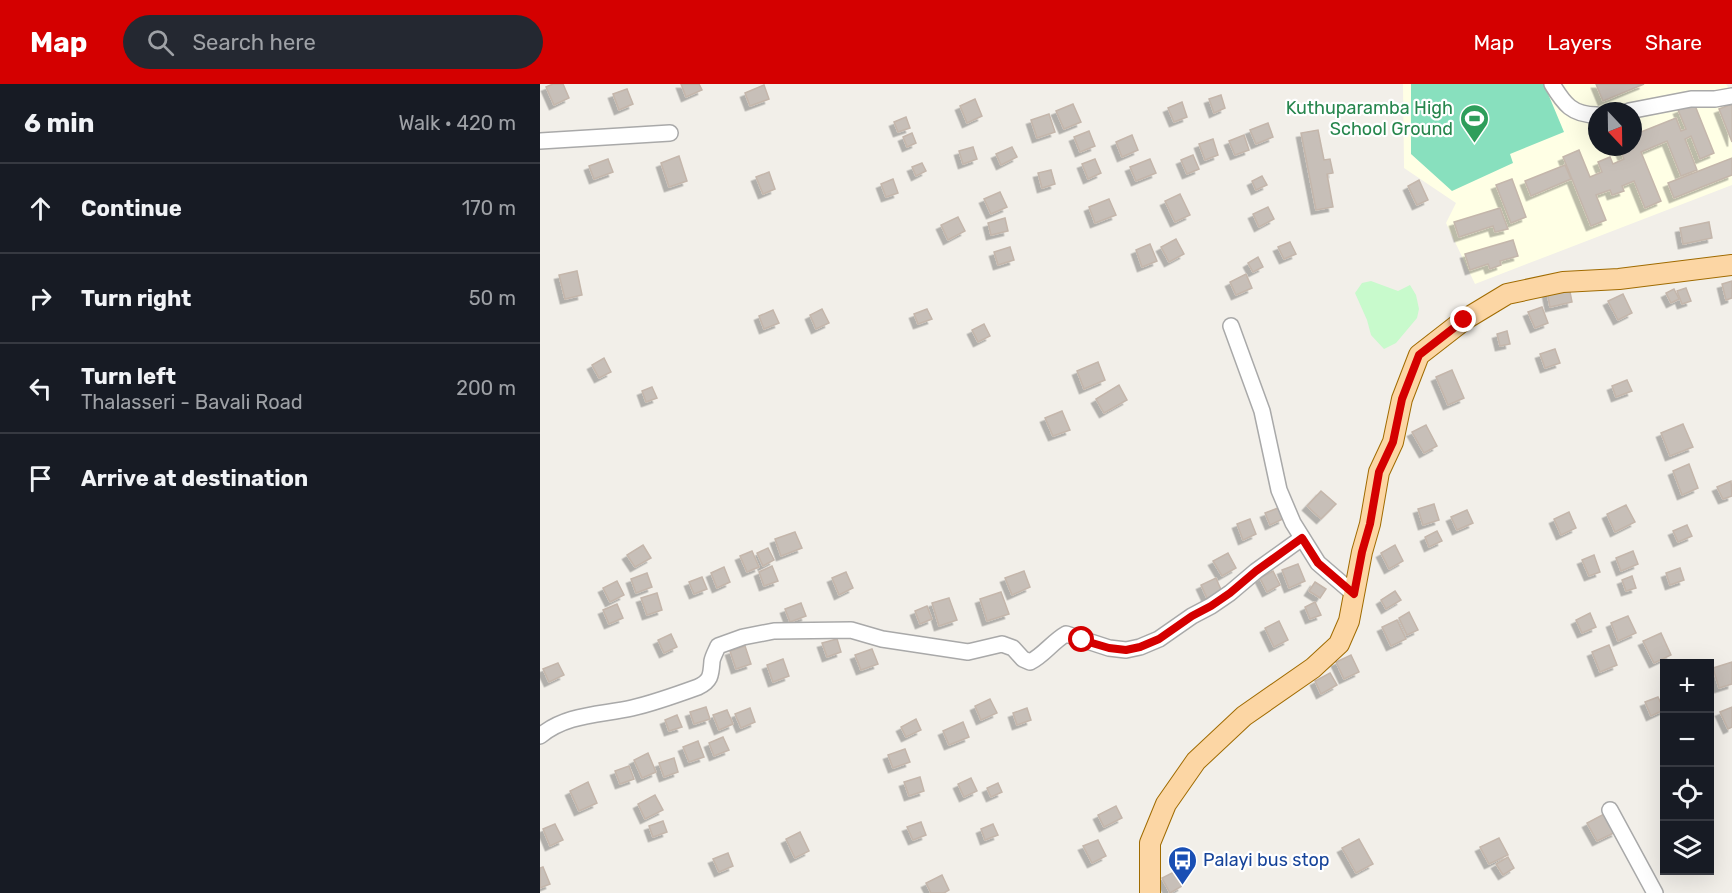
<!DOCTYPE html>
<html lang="en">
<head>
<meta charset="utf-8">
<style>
	:root { --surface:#171b24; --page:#242831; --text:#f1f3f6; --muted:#9ea1a6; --line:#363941; --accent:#d40000 }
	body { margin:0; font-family:Rubik,sans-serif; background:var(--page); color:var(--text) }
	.controls { position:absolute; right:18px; bottom:18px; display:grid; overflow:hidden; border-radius:0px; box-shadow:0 6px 24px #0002 }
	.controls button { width:54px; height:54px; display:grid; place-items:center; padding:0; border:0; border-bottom:2px solid var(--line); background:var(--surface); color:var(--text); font:30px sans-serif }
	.compass { position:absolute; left:1048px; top:18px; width:54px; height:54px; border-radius:50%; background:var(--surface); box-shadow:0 6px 24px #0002; rotate:158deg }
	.stop { position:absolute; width:18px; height:18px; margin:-14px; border:4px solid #d40000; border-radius:50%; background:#fff }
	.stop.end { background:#d40000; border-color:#fff; box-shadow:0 2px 6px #0008 }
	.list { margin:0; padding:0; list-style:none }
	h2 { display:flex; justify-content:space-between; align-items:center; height:78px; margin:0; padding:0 24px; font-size:26px }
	h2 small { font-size:20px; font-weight:400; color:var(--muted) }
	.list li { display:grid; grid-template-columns:39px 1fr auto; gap:18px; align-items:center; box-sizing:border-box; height:90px; padding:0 24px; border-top:2px solid var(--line) }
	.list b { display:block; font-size:22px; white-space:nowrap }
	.list p { margin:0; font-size:20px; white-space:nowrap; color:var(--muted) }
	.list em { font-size:20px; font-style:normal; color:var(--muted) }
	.icon { flex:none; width:33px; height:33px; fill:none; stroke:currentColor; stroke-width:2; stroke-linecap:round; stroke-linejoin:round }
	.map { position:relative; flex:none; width:1192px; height:809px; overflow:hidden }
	header { display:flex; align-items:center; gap:36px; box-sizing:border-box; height:84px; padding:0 30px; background:var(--accent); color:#fff }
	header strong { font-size:28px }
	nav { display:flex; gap:33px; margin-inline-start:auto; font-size:21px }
	.search { width:420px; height:54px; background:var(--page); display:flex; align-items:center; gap:15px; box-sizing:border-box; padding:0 21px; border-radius:33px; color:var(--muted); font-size:22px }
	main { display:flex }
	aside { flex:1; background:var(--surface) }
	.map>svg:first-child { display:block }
	.education { fill:#ffffe5; fill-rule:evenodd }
	.park { fill:#c8facc }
	.pitch { fill:#88e0be }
	.building { fill:#c7bfb8; stroke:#c4b6ab; stroke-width:1.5; filter:url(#shadow) }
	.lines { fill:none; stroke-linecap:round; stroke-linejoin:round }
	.minor-casing { stroke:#a9a9a9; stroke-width:18 }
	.major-casing { stroke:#a06b00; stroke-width:22 }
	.minor { stroke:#fff; stroke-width:15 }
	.major { stroke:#fcd6a4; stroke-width:20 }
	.route { stroke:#d40000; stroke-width:8 }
	.labels { text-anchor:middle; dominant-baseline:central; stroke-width:4.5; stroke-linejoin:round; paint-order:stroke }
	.leisure-label { font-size:18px; fill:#27864d; stroke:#fff; text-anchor:end }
	.transit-label { font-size:18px; fill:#164399; stroke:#fff; text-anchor:start }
</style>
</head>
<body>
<header>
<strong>Map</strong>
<div class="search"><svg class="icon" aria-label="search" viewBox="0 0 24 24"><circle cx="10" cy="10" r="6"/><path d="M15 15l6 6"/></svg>Search here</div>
<nav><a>Map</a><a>Layers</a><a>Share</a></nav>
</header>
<main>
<aside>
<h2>6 min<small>Walk · 420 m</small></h2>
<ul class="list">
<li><svg class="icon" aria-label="ahead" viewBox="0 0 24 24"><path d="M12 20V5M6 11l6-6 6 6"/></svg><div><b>Continue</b></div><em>170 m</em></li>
<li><svg class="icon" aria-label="right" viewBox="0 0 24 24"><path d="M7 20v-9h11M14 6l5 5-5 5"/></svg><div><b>Turn right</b></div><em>50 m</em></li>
<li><svg class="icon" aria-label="left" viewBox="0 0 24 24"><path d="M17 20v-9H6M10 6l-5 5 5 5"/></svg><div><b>Turn left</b><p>Thalasseri - Bavali Road</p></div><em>200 m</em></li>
<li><svg class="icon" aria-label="arrive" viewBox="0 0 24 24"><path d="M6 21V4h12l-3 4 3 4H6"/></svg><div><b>Arrive at destination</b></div></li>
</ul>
</aside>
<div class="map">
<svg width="1192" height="809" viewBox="0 0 1192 809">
	<defs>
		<filter id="shadow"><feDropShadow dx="-4.5" dy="4.5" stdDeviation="0" flood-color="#0004"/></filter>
	</defs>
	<rect width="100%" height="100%" fill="#f2efe9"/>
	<path class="education" d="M863,0H1186L1192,9V101L935,200L906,139L916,119L864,84ZM1057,27H1093V63H1057Z"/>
	<polygon class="park" points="831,197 858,207 870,201 876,211 879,225 877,234 856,259 844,265 831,251 827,236 815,209 822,199"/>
	<polygon class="pitch" points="871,0 1004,0 1024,48 970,70 973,79 912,107 871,70"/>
	<g class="building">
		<polygon points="13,0 23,0 29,14 14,21 6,3"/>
		<polygon points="141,0 159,0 162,6 146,13"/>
		<polygon points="1056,0 1104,0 1063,17"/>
		<polygon points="224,1 229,15 210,22 205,9"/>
		<polygon points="87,5 93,20 79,26 73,10"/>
		<polygon points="681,11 685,24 674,29 669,15"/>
		<polygon points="435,15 442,32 427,39 420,22"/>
		<polygon points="642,18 647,33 634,38 628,24"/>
		<polygon points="1154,19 1174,69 1160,75 1151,52 1145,55 1157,86 1141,92 1127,57 1101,68 1121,117 1105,124 1094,97 1082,102 1084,107 1072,111 1070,106 1056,111 1066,136 1051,142 1023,73 1039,66 1050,93 1062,88 1058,78 1070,73 1073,80 1084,75 1079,63 1093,63 1093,43 1096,50 1136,34 1141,47 1146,45 1138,26"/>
		<polygon points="533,20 541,38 524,45 516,27"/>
		<polygon points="1192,20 1192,58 1179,25"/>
		<polygon points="509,30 515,48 497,54 491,36"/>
		<polygon points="366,33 370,44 358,48 354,38"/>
		<polygon points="728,39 733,53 716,60 710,46"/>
		<polygon points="778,46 784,76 790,75 793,89 787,90 793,123 776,126 761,49"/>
		<polygon points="549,47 555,62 540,68 534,53"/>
		<polygon points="372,49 376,59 367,63 363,53"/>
		<polygon points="592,51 598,66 582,73 576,58"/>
		<polygon points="704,51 709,66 695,71 689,57"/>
		<polygon points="673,55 678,71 665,76 659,60"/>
		<polygon points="433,63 437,75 423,80 419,67"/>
		<polygon points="472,63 477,73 461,81 456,70"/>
		<polygon points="653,71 659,85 647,90 641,76"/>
		<polygon points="139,72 147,97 129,103 121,79"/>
		<polygon points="1192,74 1192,91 1134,114 1128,99"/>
		<polygon points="68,75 73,88 54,95 49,82"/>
		<polygon points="555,75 561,89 548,95 542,80"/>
		<polygon points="610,75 616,89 596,97 590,83"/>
		<polygon points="382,79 386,87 376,92 372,83"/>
		<polygon points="1025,81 1031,95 991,112 985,97"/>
		<polygon points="511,86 515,100 502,104 498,89"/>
		<polygon points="229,88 235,105 223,110 216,93"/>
		<polygon points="722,92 727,101 716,106 712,97"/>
		<polygon points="353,95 358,109 346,113 341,100"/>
		<polygon points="972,95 986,133 971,139 956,101"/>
		<polygon points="879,96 888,116 877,121 868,102"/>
		<polygon points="460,108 467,123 451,130 444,115"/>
		<polygon points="640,110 650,131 635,138 625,117"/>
		<polygon points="569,115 576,131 555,139 549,123"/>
		<polygon points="728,123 734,135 719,143 713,130"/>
		<polygon points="960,124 968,145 955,148 953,142 919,153 914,138"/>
		<polygon points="418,133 425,147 408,156 401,141"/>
		<polygon points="465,134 468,147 451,151 448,139"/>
		<polygon points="1169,138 1172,154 1143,160 1140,144"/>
		<polygon points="636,155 644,170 629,178 621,163"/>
		<polygon points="973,156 978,172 960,177 961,181 950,185 948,180 930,186 925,170"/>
		<polygon points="750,158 756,170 744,175 738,163"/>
		<polygon points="610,160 617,177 602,183 596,166"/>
		<polygon points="470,163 474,176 458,181 454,168"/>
		<polygon points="718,173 723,183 713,188 708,179"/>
		<polygon points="37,187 42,211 25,215 19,191"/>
		<polygon points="706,190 712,204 696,211 690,198"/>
		<polygon points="1192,197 1192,214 1186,216 1182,200"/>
		<polygon points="1029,203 1032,218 1010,223 1007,208"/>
		<polygon points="1146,204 1151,217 1142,220 1137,207"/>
		<polygon points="1134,205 1139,215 1131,219 1126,209"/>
		<polygon points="1083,210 1092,229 1078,236 1068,217"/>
		<polygon points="1002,223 1008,239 995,244 988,228"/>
		<polygon points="282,225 289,239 276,245 270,231"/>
		<polygon points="387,225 392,235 378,240 374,230"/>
		<polygon points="233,226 239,239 224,245 219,232"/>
		<polygon points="444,240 450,252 438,258 432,246"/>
		<polygon points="967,247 970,260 960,262 957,250"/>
		<polygon points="1015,265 1020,279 1005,284 1000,270"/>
		<polygon points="64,274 71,288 59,294 52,281"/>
		<polygon points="558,278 565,296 544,305 537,287"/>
		<polygon points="912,286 924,314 908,321 896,293"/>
		<polygon points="1087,296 1092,307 1076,313 1072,302"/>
		<polygon points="579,301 587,316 564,329 556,315"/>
		<polygon points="112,303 117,314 106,318 102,307"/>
		<polygon points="522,327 530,346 513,352 505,334"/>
		<polygon points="1143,340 1153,363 1130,372 1121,349"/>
		<polygon points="886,341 897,362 884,369 872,348"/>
		<polygon points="1149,380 1158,404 1142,411 1133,387"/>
		<polygon points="1191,397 1192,412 1183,415 1177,403"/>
		<polygon points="781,407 796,420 781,435 767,422"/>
		<polygon points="894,420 899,436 883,441 878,425"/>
		<polygon points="1086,421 1095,438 1075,448 1067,430"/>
		<polygon points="738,424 743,435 730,441 725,429"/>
		<polygon points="927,426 933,439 917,446 911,433"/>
		<polygon points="1029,428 1036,444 1021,451 1014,435"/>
		<polygon points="710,435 716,450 703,456 697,440"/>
		<polygon points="1147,441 1152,452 1138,458 1133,447"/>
		<polygon points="897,447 902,457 889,463 885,453"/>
		<polygon points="255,448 262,464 241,472 235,455"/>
		<polygon points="103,461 111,474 95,483 87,471"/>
		<polygon points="855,461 863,477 849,485 841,469"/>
		<polygon points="228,464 234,476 223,482 217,469"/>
		<polygon points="212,467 219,483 207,488 200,472"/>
		<polygon points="1093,467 1098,480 1081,487 1076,474"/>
		<polygon points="688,469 696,484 682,492 673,477"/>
		<polygon points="1054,471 1060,488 1049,492 1042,476"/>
		<polygon points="758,480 765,497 749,504 742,486"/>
		<polygon points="232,482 238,497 224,502 219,488"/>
		<polygon points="184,483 190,498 177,504 171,489"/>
		<polygon points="1140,484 1144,496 1130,501 1126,489"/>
		<polygon points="484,487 490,503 472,511 465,494"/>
		<polygon points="733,487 740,501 727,508 720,494"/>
		<polygon points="306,488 313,504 299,511 292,494"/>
		<polygon points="107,489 112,503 96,509 91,495"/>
		<polygon points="1092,492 1096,504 1086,507 1082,496"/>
		<polygon points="162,493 167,505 154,510 149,498"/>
		<polygon points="676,494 682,508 667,514 661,501"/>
		<polygon points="77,497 84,511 70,518 63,504"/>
		<polygon points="775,498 786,505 780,514 769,507"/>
		<polygon points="855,507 861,516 846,525 841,516"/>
		<polygon points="461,508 469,530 447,537 440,515"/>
		<polygon points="117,509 122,526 107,531 101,514"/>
		<polygon points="409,514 417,536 399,542 392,519"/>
		<polygon points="775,518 781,531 770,535 765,523"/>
		<polygon points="261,519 266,532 250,538 245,525"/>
		<polygon points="77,520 83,534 69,540 63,526"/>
		<polygon points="387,522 392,535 380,540 375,527"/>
		<polygon points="869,528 878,546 867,551 859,534"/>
		<polygon points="1050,529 1056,543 1042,549 1036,536"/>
		<polygon points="1088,532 1096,549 1078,557 1071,539"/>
		<polygon points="857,536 866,555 851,562 842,543"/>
		<polygon points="739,537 748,556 734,563 725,544"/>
		<polygon points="1121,549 1131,571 1114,579 1103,557"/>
		<polygon points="131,550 137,563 124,569 118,556"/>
		<polygon points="297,555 301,568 287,573 282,559"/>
		<polygon points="1069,561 1077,581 1060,588 1052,568"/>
		<polygon points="205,562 211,580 196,585 190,567"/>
		<polygon points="332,565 338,580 321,586 315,571"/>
		<polygon points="811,571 819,588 804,595 796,578"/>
		<polygon points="243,575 249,592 233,598 227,581"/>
		<polygon points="1192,578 1192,600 1179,604 1173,584"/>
		<polygon points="18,579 24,591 9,598 3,585"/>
		<polygon points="790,589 797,601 781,610 775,597"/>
		<polygon points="1118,613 1124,626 1111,632 1105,618"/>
		<polygon points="450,615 457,629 441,636 435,622"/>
		<polygon points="166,623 170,635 154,640 150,628"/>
		<polygon points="1192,623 1192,643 1188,645 1180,628"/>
		<polygon points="210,624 215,638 201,644 195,630"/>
		<polygon points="487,624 491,636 477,641 473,629"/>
		<polygon points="187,626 193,640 179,646 173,631"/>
		<polygon points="137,631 142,643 129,647 125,636"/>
		<polygon points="376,635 381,646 366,653 361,643"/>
		<polygon points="423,638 429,653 409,661 403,647"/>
		<polygon points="183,653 189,666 174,672 169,659"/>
		<polygon points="158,657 164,673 149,678 143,663"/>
		<polygon points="365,665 370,678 353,684 348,671"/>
		<polygon points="108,669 116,688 102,694 94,676"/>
		<polygon points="134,674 138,688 124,693 119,679"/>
		<polygon points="89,682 94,695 80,700 75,687"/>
		<polygon points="380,693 384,707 369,712 364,698"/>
		<polygon points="431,694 437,707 424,713 418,700"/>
		<polygon points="48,698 57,719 39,727 30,707"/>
		<polygon points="458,699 462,708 451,713 447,704"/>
		<polygon points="115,711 123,726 105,735 98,720"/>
		<polygon points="576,722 582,734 564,743 558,731"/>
		<polygon points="1066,729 1076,748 1057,757 1047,739"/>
		<polygon points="123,737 127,748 113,753 109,742"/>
		<polygon points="381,738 386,751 373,756 367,743"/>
		<polygon points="15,740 23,756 10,762 3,745"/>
		<polygon points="453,740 458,751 445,756 441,745"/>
		<polygon points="260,748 269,767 255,774 246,755"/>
		<polygon points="959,754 968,771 949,780 940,763"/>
		<polygon points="819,755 833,780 816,789 802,764"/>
		<polygon points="558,756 566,772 552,779 543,762"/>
		<polygon points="188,769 193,782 179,788 173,775"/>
		<polygon points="968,773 974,784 963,791 956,780"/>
		<polygon points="3,783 10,800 0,804 0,784"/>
		<polygon points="634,788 642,802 630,809 622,794"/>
		<polygon points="402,791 409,806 404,809 391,809 386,799"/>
	</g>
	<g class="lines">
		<defs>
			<g id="minor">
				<path d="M1012,0C1024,20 1032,31 1057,31"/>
				<polyline points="1089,27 1151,15 1175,15 1192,12"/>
				<polyline points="0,57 130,49"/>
				<polyline points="691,242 722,327 739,406 753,439 778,479 814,510"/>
				<path d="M0,652C26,630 60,631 92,624C114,619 136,611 158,603C171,597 171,591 172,577C173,572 176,567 178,562L203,553L234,547L311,546L342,555L428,568L462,560L473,564L483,575L490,578C504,571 512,558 526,550L569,564L586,566L600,563L619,555L652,532L671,522L690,509L716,487L762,454"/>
				<polyline points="1070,726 1115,809"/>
			</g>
			<polyline id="major" points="610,809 610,759 626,720 656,677 704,632 773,584 799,560 809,537 822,468 830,440 839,388 853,358 862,315 879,271 924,236 967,210 1023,198 1079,195 1192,181"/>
		</defs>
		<use href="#minor" class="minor-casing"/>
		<use href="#major" class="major-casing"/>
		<use href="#minor" class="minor"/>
		<use href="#major" class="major"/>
	</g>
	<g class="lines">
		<polyline class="route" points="542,556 569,564 586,566 600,563 619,555 652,532 671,522 690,509 716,487 762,454 778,479 814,510 822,468 830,440 839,388 853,358 862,315 879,271 924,236"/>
	</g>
	<defs>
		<symbol id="stadium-pin" viewBox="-11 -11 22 30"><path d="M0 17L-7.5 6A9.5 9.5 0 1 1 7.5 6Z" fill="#2e9e5b" stroke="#fff"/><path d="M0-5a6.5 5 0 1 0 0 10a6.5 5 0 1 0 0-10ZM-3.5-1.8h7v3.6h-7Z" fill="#fff"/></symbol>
		<symbol id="bus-pin" viewBox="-11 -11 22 30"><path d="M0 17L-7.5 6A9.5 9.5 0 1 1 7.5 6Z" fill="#1a4fb4" stroke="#fff"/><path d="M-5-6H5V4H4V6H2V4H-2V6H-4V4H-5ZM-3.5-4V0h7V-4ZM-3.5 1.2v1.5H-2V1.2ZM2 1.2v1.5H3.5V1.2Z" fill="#fff"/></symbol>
	</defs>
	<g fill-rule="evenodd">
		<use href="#stadium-pin" x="918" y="18" width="33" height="45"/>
		<use href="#bus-pin" x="626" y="760" width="33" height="45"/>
	</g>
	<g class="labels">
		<g class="leisure-label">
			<text x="913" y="24">Kuthuparamba High<tspan x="913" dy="21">School Ground</tspan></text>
		</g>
		<g class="transit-label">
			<text x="663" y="776">Palayi bus stop</text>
		</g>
	</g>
</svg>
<div class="controls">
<button>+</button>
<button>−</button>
<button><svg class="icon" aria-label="locate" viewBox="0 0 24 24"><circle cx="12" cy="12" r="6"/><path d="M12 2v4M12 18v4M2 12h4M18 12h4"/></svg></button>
<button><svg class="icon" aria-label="layers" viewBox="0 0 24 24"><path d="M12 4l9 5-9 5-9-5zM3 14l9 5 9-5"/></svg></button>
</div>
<svg class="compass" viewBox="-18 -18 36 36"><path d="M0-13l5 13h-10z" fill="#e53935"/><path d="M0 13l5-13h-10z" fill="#9ea1a6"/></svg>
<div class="stop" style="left:542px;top:556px"></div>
<div class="stop end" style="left:924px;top:236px"></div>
</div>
</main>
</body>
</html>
